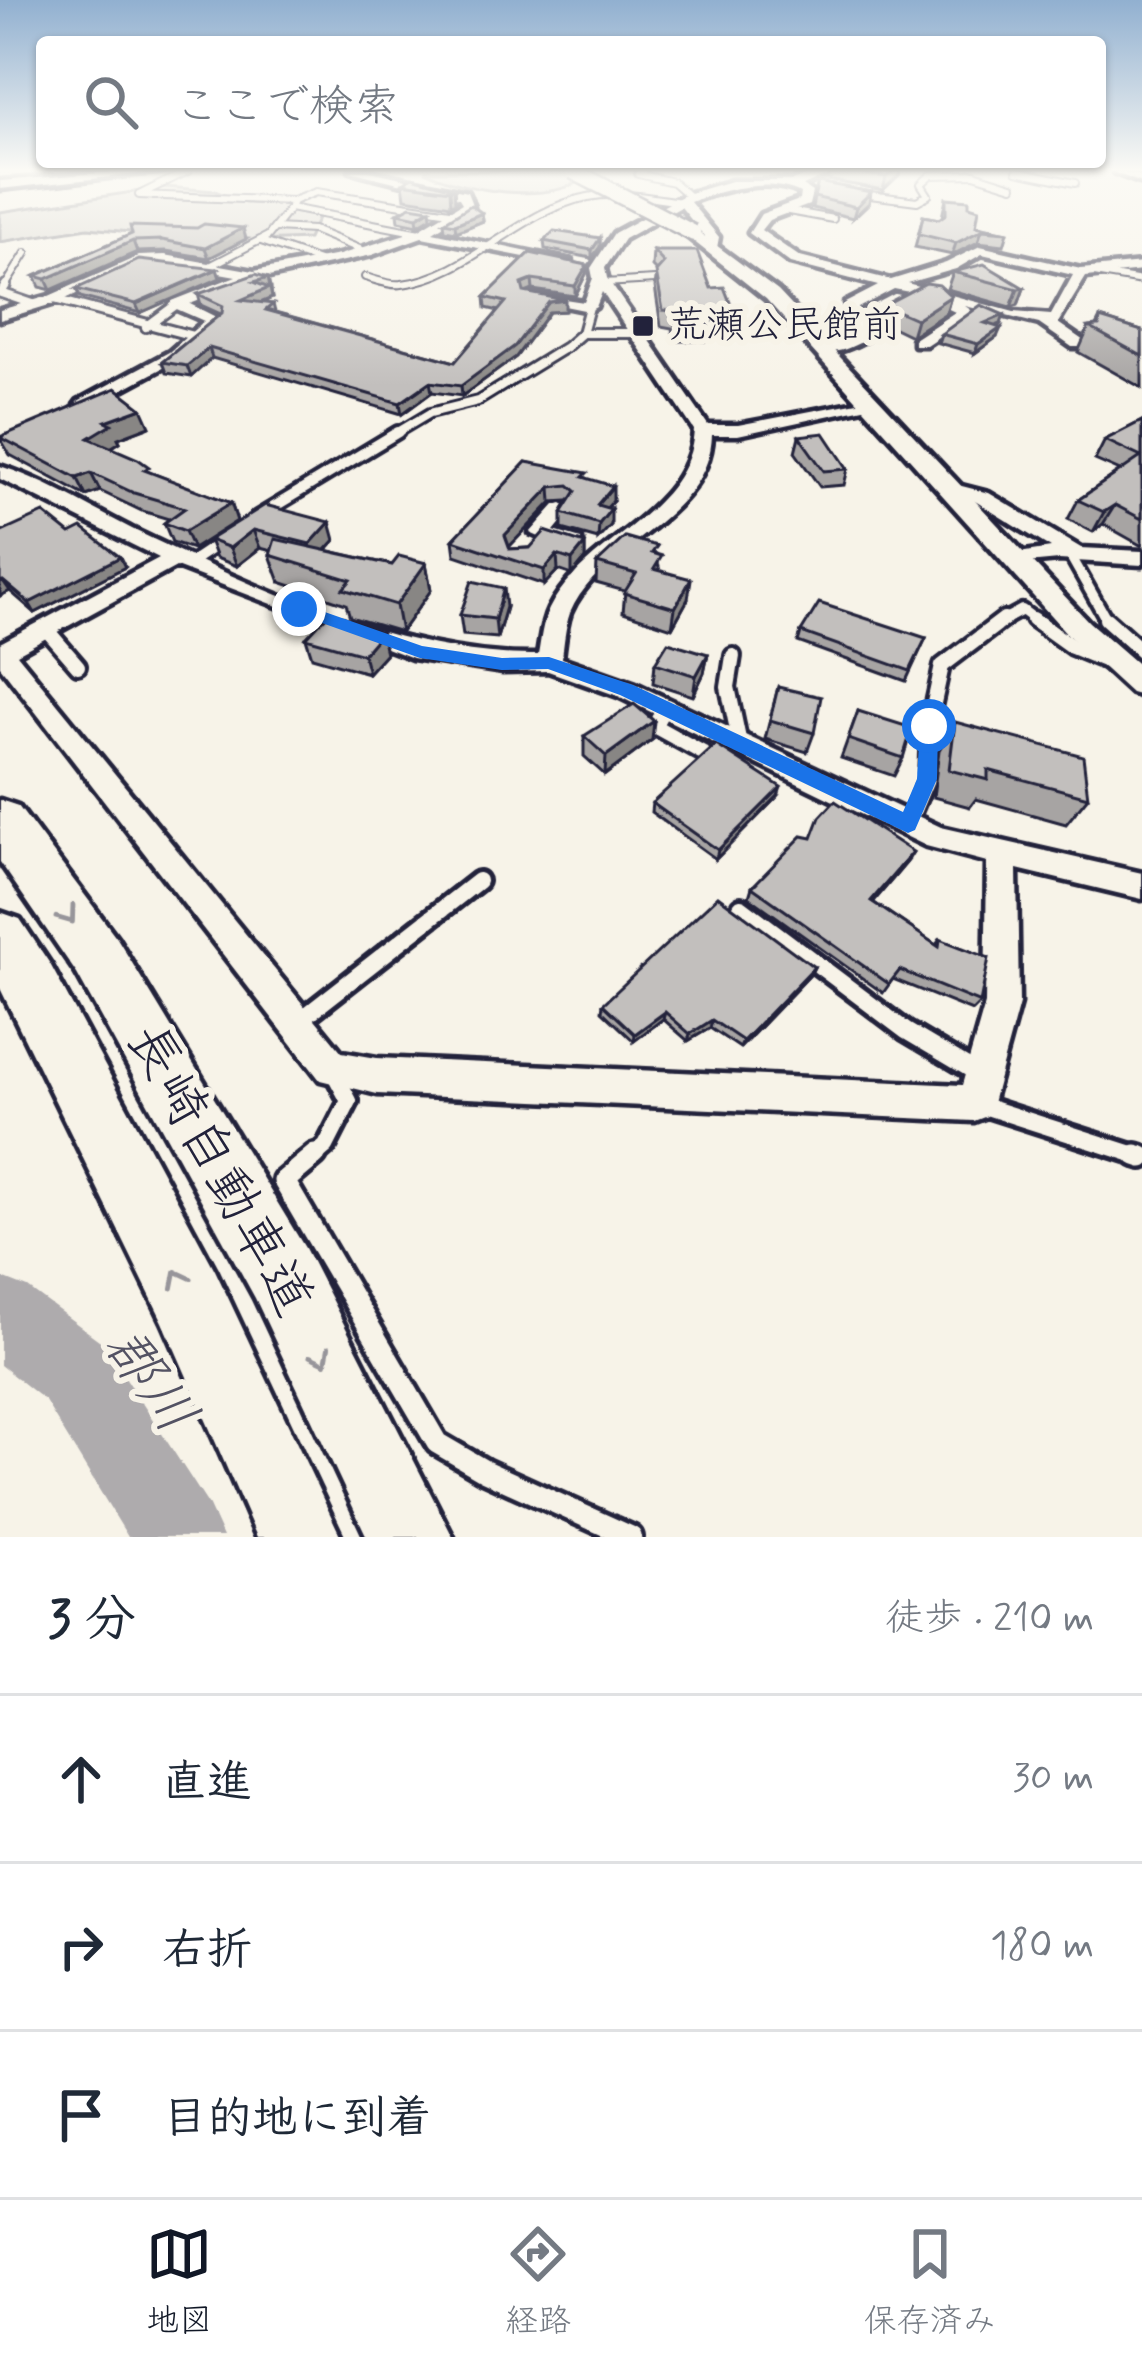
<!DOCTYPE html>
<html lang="ja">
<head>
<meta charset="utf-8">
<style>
	:root { --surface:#fff; --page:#f6f6f7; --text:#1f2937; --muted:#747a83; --line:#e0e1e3; --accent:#111827 }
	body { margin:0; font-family:Mynerve,"Klee One",sans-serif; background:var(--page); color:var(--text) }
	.stop { position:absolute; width:36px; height:36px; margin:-27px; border:9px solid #1a73e8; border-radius:50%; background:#fff }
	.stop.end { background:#1a73e8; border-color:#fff; box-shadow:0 3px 12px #0008 }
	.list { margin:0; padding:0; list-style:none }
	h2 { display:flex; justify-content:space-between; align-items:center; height:156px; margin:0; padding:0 48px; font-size:51px }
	h2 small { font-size:39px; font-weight:400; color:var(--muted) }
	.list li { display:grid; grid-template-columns:78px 1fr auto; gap:36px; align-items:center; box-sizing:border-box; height:168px; padding:0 48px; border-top:3px solid var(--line) }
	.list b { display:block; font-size:45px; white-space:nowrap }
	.list em { font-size:39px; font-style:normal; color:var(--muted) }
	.icon { flex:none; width:66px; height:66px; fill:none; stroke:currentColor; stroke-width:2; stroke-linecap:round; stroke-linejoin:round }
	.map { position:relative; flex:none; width:1142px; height:1537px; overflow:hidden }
	.search { position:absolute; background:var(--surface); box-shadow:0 3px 9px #0004; left:36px; right:36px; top:36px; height:132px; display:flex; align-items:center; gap:30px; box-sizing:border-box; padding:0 42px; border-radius:12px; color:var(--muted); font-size:45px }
	.sheet { height:660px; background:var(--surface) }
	nav { display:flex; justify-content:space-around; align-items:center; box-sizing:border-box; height:168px; border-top:3px solid var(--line); background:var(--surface); font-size:33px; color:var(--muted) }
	nav a { display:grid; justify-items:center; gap:6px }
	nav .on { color:var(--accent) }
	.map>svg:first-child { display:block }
	.green { fill:#d8d5cf; stroke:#7d7c85; stroke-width:3 }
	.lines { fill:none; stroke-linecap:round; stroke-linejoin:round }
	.river { fill:#aeabad; fill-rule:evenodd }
	.service-far5-casing { stroke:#22223b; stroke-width:10 }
	.service-far4-casing { stroke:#22223b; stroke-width:14 }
	.service-far3-casing { stroke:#22223b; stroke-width:18 }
	.service-far2-casing { stroke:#22223b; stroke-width:22 }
	.service-far1-casing { stroke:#22223b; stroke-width:26 }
	.service-casing { stroke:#22223b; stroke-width:30 }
	.minor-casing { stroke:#22223b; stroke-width:9 }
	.tertiary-casing { stroke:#22223b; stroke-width:9 }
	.motorway-casing { stroke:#22223b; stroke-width:9 }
	.service-far5 { stroke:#f7f3e8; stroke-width:6 }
	.service-far4 { stroke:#f7f3e8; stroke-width:8 }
	.service-far3 { stroke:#f7f3e8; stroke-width:10 }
	.service-far2 { stroke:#f7f3e8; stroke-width:14 }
	.service-far1 { stroke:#f7f3e8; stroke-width:16 }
	.service { stroke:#f7f3e8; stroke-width:21 }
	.minor { fill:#f7f3e8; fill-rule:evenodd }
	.tertiary { fill:#f7f3e8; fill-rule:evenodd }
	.motorway { fill:#f7f3e8; fill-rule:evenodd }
	.tertiary-bridge-casing { stroke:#22223b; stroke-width:20; stroke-linecap:butt }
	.tertiary-bridge { stroke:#f7f3e8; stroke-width:15 }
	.wall { fill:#a7a4a3; stroke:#22223b; stroke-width:3 }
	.shaded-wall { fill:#888684; stroke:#22223b; stroke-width:3 }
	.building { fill:#c2bfbd; stroke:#22223b; stroke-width:3 }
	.oneway { stroke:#97959a }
	.route { fill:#1a73e8 }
	.poi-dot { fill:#22223b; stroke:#f7f3e8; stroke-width:4.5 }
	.labels { text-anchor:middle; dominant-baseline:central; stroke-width:12; stroke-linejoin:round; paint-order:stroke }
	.far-poi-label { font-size:39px; fill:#22223b; stroke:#f7f3e8; text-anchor:start }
	.near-street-label { font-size:54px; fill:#22223b; stroke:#f7f3e8 }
	.near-water-label { font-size:57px; font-style:italic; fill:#535263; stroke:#f7f3e8 }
</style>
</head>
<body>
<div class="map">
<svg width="1142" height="1537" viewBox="0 0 1142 1537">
	<rect width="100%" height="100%" fill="#f7f3e8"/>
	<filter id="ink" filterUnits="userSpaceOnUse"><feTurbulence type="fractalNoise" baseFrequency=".00833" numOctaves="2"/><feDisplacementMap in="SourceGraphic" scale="24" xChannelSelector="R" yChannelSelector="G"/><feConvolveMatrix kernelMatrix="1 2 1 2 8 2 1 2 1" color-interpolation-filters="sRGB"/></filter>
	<g filter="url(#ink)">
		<g class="green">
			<path d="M425,171H585L581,181C540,203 465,191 425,171Z"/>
			<polygon points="166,187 215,191 245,203 290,205 318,218 308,239 238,242 88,228 0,242 0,212"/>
		</g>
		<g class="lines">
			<polygon class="river" points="0,1277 28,1288 103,1343 209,1506 223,1537 128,1537 45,1401 0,1365"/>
			<defs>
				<g id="service-far5">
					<polyline points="188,171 139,195 293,201 316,192 457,213"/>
					<polyline points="643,171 638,174 673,182 690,197"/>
					<polyline points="1017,171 1075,183"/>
					<polyline points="971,173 1013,186"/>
					<polyline points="854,193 917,201 928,195 921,184 931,175 975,174"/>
					<polyline points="293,201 290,208 420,233"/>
					<polyline points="783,210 833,219"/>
					<polyline points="275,228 313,230 362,250"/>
					<polyline points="261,241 322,262"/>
					<polyline points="208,267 268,236 290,208"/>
					<polyline points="1088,272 1142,281"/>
					<path d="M365,277C376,280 391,286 402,284C470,276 519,210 588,197C618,191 651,198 681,202"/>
					<polyline points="604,283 655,280"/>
					<polyline points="4,288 26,253"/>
				</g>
				<g id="service-far4">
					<polyline points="6,285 1,293 33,304"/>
					<polyline points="54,299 197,337"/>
					<polyline points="146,327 177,304"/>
					<polyline points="582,333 638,333"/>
					<polyline points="393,435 430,413 478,401 566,347 582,333 589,307"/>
				</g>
				<g id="service-far3">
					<polyline points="257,517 398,432"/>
					<polyline points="1069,553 1108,622"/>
					<polyline points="188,564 224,540"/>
					<polyline points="1000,622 1022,610 1038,622"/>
				</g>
				<g id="service-far2">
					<polyline points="1033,619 1072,647 1111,663"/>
					<polyline points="1106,619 1142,651"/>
					<polyline points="46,629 78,666"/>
					<polyline points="733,656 728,687 740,744"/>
					<polyline points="664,709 654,726 703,753"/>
					<polyline points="908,824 927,779 929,726 942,666 1004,619"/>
				</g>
				<g id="service-far1">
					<polyline points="741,907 906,1031 982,1076"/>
					<polyline points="299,1021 478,881"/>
					<polyline points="974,1103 1142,1157"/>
					<polyline points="312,1158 326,1146 349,1101 334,1073"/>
				</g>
				<g id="service">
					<polyline points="315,1155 284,1181 437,1443 485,1471 631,1537"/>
					<polyline points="1136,1155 1142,1157"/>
				</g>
				<g id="minor">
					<polygon points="124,171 164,171 0,189 0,181"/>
					<polygon points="350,171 369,171 467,192 473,207 433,232 572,261 565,265 422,237 372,255 250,281 190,304 222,320 181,358 84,410 75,405 78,401 169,352 204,321 172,307 172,301 236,276 165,263 141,264 59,302 0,320 0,310 49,296 139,256 165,255 254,271 339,255 418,230 462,203 459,198"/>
					<path d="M816,171H826L828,175L803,186L812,192L809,205L769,220L761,230L800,257L891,280L946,263L980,246L1081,269L1142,263V271L1086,277L1058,323L1084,341V347H1072L1039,324L965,306L974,312L971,315L926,345H914V339L955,312L938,304L939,298L894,289L858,308L867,339C850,348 832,358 815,346L817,343L837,342L853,334L845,303L878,286L790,263L749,233L761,214L799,200L800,193C770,177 720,190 690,202L719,237L717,248H707L705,237L681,207L624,239L605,268L607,278L708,425H738L873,399L882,404L738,435H712C709,519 600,543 570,613C565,627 564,643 562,658L636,684L941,827L1142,873V899L1017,869L1019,1004L992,1103L987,1116L974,1121L377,1094L320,1080L0,666V643L159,558L0,479V466C45,480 90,508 132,529C253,587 402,658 538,655C541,639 542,623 549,609C584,539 689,514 694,430L602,292L596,307L589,311L525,298L532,294L584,302L593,278L591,268L614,233L686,194L731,181H792ZM982,254L1073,275L1051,315L1014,312L907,283L956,269ZM176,567L412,658L503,672L548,671L618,696L926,846L987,862L985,1004L962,1085L377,1058L342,1052L17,654Z"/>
					<polygon points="1113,171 1142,176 1142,183 1115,173"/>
					<polygon points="950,483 989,493 1081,548 1142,551 1142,565 1059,560 1006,565 1006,555 1051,548 975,501 943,493 943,485"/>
					<polygon points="562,503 572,509 554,531 581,539 581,549 567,549 530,533 555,505"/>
				</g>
				<polygon id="tertiary" points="693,228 778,291 1089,622 1142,668 1142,696 1131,693 1069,636 766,299 687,236 685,233"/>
				<g id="motorway">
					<polygon points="0,800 18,806 117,938 305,1248 453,1537 367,1537 255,1298 77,974 0,862"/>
					<polygon points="0,912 20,919 50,964 215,1270 341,1537 257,1537 163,1322 0,988"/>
				</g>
			</defs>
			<use href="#service-far5" class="service-far5-casing"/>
			<use href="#service-far4" class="service-far4-casing"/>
			<use href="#service-far3" class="service-far3-casing"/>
			<use href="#service-far2" class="service-far2-casing"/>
			<use href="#service-far1" class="service-far1-casing"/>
			<use href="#service" class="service-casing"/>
			<use href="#minor" class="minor-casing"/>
			<use href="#tertiary" class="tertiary-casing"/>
			<use href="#motorway" class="motorway-casing"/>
			<use href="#service-far5" class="service-far5"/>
			<use href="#service-far4" class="service-far4"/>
			<use href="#service-far3" class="service-far3"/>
			<use href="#service-far2" class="service-far2"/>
			<use href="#service-far1" class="service-far1"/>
			<use href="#service" class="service"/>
			<use href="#minor" class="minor"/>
			<use href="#tertiary" class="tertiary"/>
			<use href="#motorway" class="motorway"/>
			<defs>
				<polyline id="tertiary-bridge" points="573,171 693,233"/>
			</defs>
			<use href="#tertiary-bridge" class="tertiary-bridge-casing"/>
			<use href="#tertiary-bridge" class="tertiary-bridge"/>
		</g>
		<g class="wall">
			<polygon points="829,171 900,171 899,175 883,190 827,180"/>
			<polygon points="403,183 454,188 455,202 451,205 405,198"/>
			<polygon points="871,192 869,203 853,218 812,208 814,197"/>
			<polygon points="946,198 969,206 976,226 1008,232 1004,245 978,242 952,255 915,247 923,216 939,219 942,217"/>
			<polygon points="398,213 431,217 418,225 399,221"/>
			<polygon points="482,213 483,221 456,232 445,230 444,222"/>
			<polygon points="132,234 246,239 209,258 166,251 137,252 51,290 40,287 35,276"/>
			<polygon points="600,238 600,247 592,258 545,249 544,241"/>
			<polygon points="653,251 711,288 733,310 731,326 709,326 706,341 674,341 672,328 661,326 655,287 657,272 652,267"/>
			<polygon points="530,253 587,265 586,274 575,296 533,290 526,293 565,311 549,312 516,357 462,396 432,392 402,414 212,358 191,377 166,373 162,362 221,314 201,305 198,294 271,288 272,298 262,303 273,304 275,312 455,362 499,311 486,308 485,297"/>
			<polygon points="953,272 1024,288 1018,305 1011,307 947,289"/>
			<polygon points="220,278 140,313 80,297 76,289"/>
			<polygon points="951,296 946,313 911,336 880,321 884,305"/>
			<polygon points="1100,318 1142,331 1142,388 1078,352 1089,327 1096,326"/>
			<polygon points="1001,324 995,326 997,337 975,353 938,343 941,334"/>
			<polygon points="1142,421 1142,546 1103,524 1093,532 1068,519 1078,500 1120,471 1095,460 1105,440"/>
			<polygon points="150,426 118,438 120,442 111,448 151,473 231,503 237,521 193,549 172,542 164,523 169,519 142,511 100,491 86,496 10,455 0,438"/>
			<polygon points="799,436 848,469 844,485 820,487 795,452"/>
			<polygon points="526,462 587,478 613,501 606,508 611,525 598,539 562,529 562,513 569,501 552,502 509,547 510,549 585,544 585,559 572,575 558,570 544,585 455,555 453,540"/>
			<polygon points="265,505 335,540 326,550 392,565 426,563 431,590 401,632 350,617 346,604 280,582 270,555 272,551 260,548 237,566 216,558 209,540"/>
			<polygon points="0,533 70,534 125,567 35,613 10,591 0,596"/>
			<polygon points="656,554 660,571 688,599 672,628 623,612 625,591 596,583 597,563"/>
			<polygon points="506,607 497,638 463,635 460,615"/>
			<polygon points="801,632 926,638 906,681 798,642"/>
			<polygon points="381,633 386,653 368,673 312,657 306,638"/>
			<polygon points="708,654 704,673 693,696 653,683 655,663"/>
			<polygon points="778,687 814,733 807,752 765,739"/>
			<polygon points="858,711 903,758 894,776 841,758"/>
			<polygon points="955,722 1088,797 1066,824 976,799 970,807 933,797 939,750"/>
			<polygon points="584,736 652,740 605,775 584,756"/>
			<polygon points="778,796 716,859 651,812 652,803"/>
			<polygon points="907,862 873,902 936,945 940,939 980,1003 972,1011 893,979 883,993 749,897 752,887"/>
			<polygon points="814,967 810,975 740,1048 710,1028 688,1041 663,1019 634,1041 602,1011 603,1004"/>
		</g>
		<g class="shaded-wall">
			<polygon points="894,171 900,171 899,175 883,190 886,177"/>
			<polygon points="454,188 455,202 451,205 450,190"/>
			<polygon points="871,192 869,203 853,218 856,207"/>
			<polygon points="430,209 431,217 418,225 417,217"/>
			<polygon points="482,213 483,221 456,232 455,224"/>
			<polygon points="243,228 246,239 209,258 205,248"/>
			<polygon points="982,230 978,242 952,255 956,243"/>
			<polygon points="600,238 600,247 592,258 592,250"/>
			<polygon points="133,241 137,252 51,290 46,279"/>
			<polygon points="587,265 586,274 575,296 575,286"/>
			<polygon points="217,269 220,278 140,313 136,304"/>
			<polygon points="268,278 272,298 244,310 241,300 254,282"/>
			<polygon points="532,280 533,290 523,294 522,284"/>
			<polygon points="1024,288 1018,305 1011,307 1018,289"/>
			<polygon points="951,296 946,313 911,336 916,319"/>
			<polygon points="565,300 565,311 549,312 516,357 462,396 461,386 549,302"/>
			<polygon points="1004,315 1001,324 981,332 985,323"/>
			<polygon points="1001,328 997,337 975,353 978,344"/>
			<polygon points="209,348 212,358 191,377 187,366"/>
			<polygon points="430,382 432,392 402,414 400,403"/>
			<polygon points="142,408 150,426 118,438 120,442 97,456 89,438 106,421"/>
			<polygon points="91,473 100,491 86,496 77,478"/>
			<polygon points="613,486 613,501 596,520 597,505"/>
			<polygon points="551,487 552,502 506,550 505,535"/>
			<polygon points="231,503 237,521 193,549 185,531"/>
			<polygon points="1115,505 1103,524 1093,532 1104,512"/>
			<polygon points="611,509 611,525 598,539 599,524"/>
			<polygon points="330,522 335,540 315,562 310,544"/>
			<polygon points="253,530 260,548 237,566 230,548"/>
			<polygon points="585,544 585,559 572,575 572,560"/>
			<polygon points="557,555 558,570 544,585 544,570"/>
			<polygon points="120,557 125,567 35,613 29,603"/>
			<polygon points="426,563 431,590 401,632 396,605"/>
			<polygon points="691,579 688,599 672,628 675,608"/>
			<polygon points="3,581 10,591 0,596 0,582"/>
			<polygon points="504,588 506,607 497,638 495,619"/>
			<polygon points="381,633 386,653 368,673 363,654"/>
			<polygon points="708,654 704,673 693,696 696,676"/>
			<polygon points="654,721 652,740 605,775 606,756"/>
			<polygon points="781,787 778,796 716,859 718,850"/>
			<polygon points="913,852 907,862 866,911 871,901"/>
			<polygon points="814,967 810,975 740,1048 743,1041"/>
			<polygon points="665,1012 663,1019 634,1041 635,1034"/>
			<polygon points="712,1020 710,1028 688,1041 690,1034"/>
		</g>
		<g class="building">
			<polygon points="843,171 894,171 886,177"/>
			<polygon points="412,177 454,188 450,190 403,183"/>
			<polygon points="818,182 871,192 856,207 814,197"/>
			<polygon points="946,198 969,200 969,206 979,209 976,226 1008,232 982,230 956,243 919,234 923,216 939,219 946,214"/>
			<polygon points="471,205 482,213 455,224 444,222"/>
			<polygon points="411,206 430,209 417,217 398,213"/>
			<polygon points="204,224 243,228 205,248 162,240 133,241 46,279 35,276 132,234 130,226 197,228"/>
			<polygon points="554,231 600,238 592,250 544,241"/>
			<polygon points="653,251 697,251 711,288 724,287 733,310 711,310 708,325 675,325 673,311 663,310 656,272 664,263"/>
			<polygon points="530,253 587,265 575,286 532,280 522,284 524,292 565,300 549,302 515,346 461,386 430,382 400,403 209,348 187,366 162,362 222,313 223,306 198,294 256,274 268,278 254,282 269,288 241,300 273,304 266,310 455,362 506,302 485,297"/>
			<polygon points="139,260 217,269 136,304 76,289"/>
			<polygon points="984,264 1024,288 1018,289 953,272"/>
			<polygon points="926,283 939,285 951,296 916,319 884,305"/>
			<polygon points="981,305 1004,315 985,323 1001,328 978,344 941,334"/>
			<polygon points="1100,318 1142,331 1142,356 1089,327 1099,326"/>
			<polygon points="116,388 142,408 106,421 112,424 89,438 138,459 149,467 144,470 231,503 185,531 164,523 185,508 134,493 91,473 77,478 0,437"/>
			<polygon points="1142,421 1142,519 1115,505 1104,512 1078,500 1141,457 1105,440"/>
			<polygon points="824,433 848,469 824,471 799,436"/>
			<polygon points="526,462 587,473 583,477 613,486 597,505 611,509 599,524 562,513 576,491 569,485 551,487 505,535 510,549 530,548 545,531 585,544 572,560 557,555 544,570 453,540"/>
			<polygon points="265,505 330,522 310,544 253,530 230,548 209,540"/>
			<polygon points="44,513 70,534 82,528 120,557 29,603 3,581 0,582 0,533"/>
			<polygon points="625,537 657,546 652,553 662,556 654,569 691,579 675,608 624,593 636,574 597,563"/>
			<polygon points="275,539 392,565 399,556 426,563 396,605 343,589 351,580 270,555"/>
			<polygon points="472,581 504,588 495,619 460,615"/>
			<polygon points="819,603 926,638 910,671 801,632"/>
			<polygon points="329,613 381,633 363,654 306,638"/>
			<polygon points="668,642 708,654 696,676 655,663"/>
			<polygon points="778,687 821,697 814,733 770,720"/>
			<polygon points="634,704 654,721 606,756 584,736"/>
			<polygon points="858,711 912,728 903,758 848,739"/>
			<polygon points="955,722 1083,756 1088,797 988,770 988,780 949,770"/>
			<polygon points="716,745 781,787 718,850 652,803"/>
			<polygon points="835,801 913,852 871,901 939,947 940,939 989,958 980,1003 900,970 889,984 752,887 802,836 812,838 820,817"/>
			<polygon points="718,896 814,967 743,1041 712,1020 690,1034 665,1012 635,1034 603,1004"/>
		</g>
		<defs><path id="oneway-chevron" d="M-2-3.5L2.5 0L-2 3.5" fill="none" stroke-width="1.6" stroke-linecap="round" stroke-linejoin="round" transform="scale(3)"/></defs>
		<g class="oneway">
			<use href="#oneway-chevron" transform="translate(68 916) rotate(54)"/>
			<use href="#oneway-chevron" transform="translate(179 1278) rotate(-117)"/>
			<use href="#oneway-chevron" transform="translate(322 1357) rotate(63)"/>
		</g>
	</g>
	<linearGradient id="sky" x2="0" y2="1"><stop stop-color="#91b0d0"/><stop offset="0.44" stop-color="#fbfaf5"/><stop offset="1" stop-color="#fbfaf5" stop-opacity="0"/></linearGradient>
	<rect width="1142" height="386" fill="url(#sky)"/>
	<polygon class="route" points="299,603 422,646 502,658 549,657 633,685 903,812 917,779 920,726 929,719 938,726 937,779 915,830 908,833 620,695 548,669 502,670 420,658 294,613 294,605"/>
	<rect class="poi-dot" x="631" y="314" width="24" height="24" rx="6"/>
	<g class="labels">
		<g class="far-poi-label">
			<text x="667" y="326">荒瀬公民館前</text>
		</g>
		<g class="near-street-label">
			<text transform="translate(218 1171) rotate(61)">長崎自動車道</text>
		</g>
		<g class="near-water-label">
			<text transform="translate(148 1382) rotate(54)">郡川</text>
		</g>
	</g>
</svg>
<div class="stop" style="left:929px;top:726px"></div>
<div class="stop end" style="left:299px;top:609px"></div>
<div class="search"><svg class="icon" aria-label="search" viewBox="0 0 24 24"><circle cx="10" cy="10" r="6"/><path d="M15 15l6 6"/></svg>ここで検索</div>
</div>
<section class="sheet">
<h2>3 分<small>徒歩 · 210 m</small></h2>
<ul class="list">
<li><svg class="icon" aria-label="ahead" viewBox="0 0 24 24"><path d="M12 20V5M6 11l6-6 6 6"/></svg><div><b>直進</b></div><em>30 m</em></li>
<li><svg class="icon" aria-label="right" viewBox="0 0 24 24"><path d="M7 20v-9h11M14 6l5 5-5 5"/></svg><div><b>右折</b></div><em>180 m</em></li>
<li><svg class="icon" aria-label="arrive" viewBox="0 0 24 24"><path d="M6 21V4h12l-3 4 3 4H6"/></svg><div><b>目的地に到着</b></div></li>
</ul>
</section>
<nav>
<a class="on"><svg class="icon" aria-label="map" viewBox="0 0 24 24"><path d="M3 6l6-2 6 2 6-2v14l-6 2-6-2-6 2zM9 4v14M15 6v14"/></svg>地図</a>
<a><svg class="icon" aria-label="directions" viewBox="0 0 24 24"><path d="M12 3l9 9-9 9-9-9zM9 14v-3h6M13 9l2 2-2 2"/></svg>経路</a>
<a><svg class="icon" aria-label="saved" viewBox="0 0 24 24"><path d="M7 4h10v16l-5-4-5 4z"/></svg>保存済み</a>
</nav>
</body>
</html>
